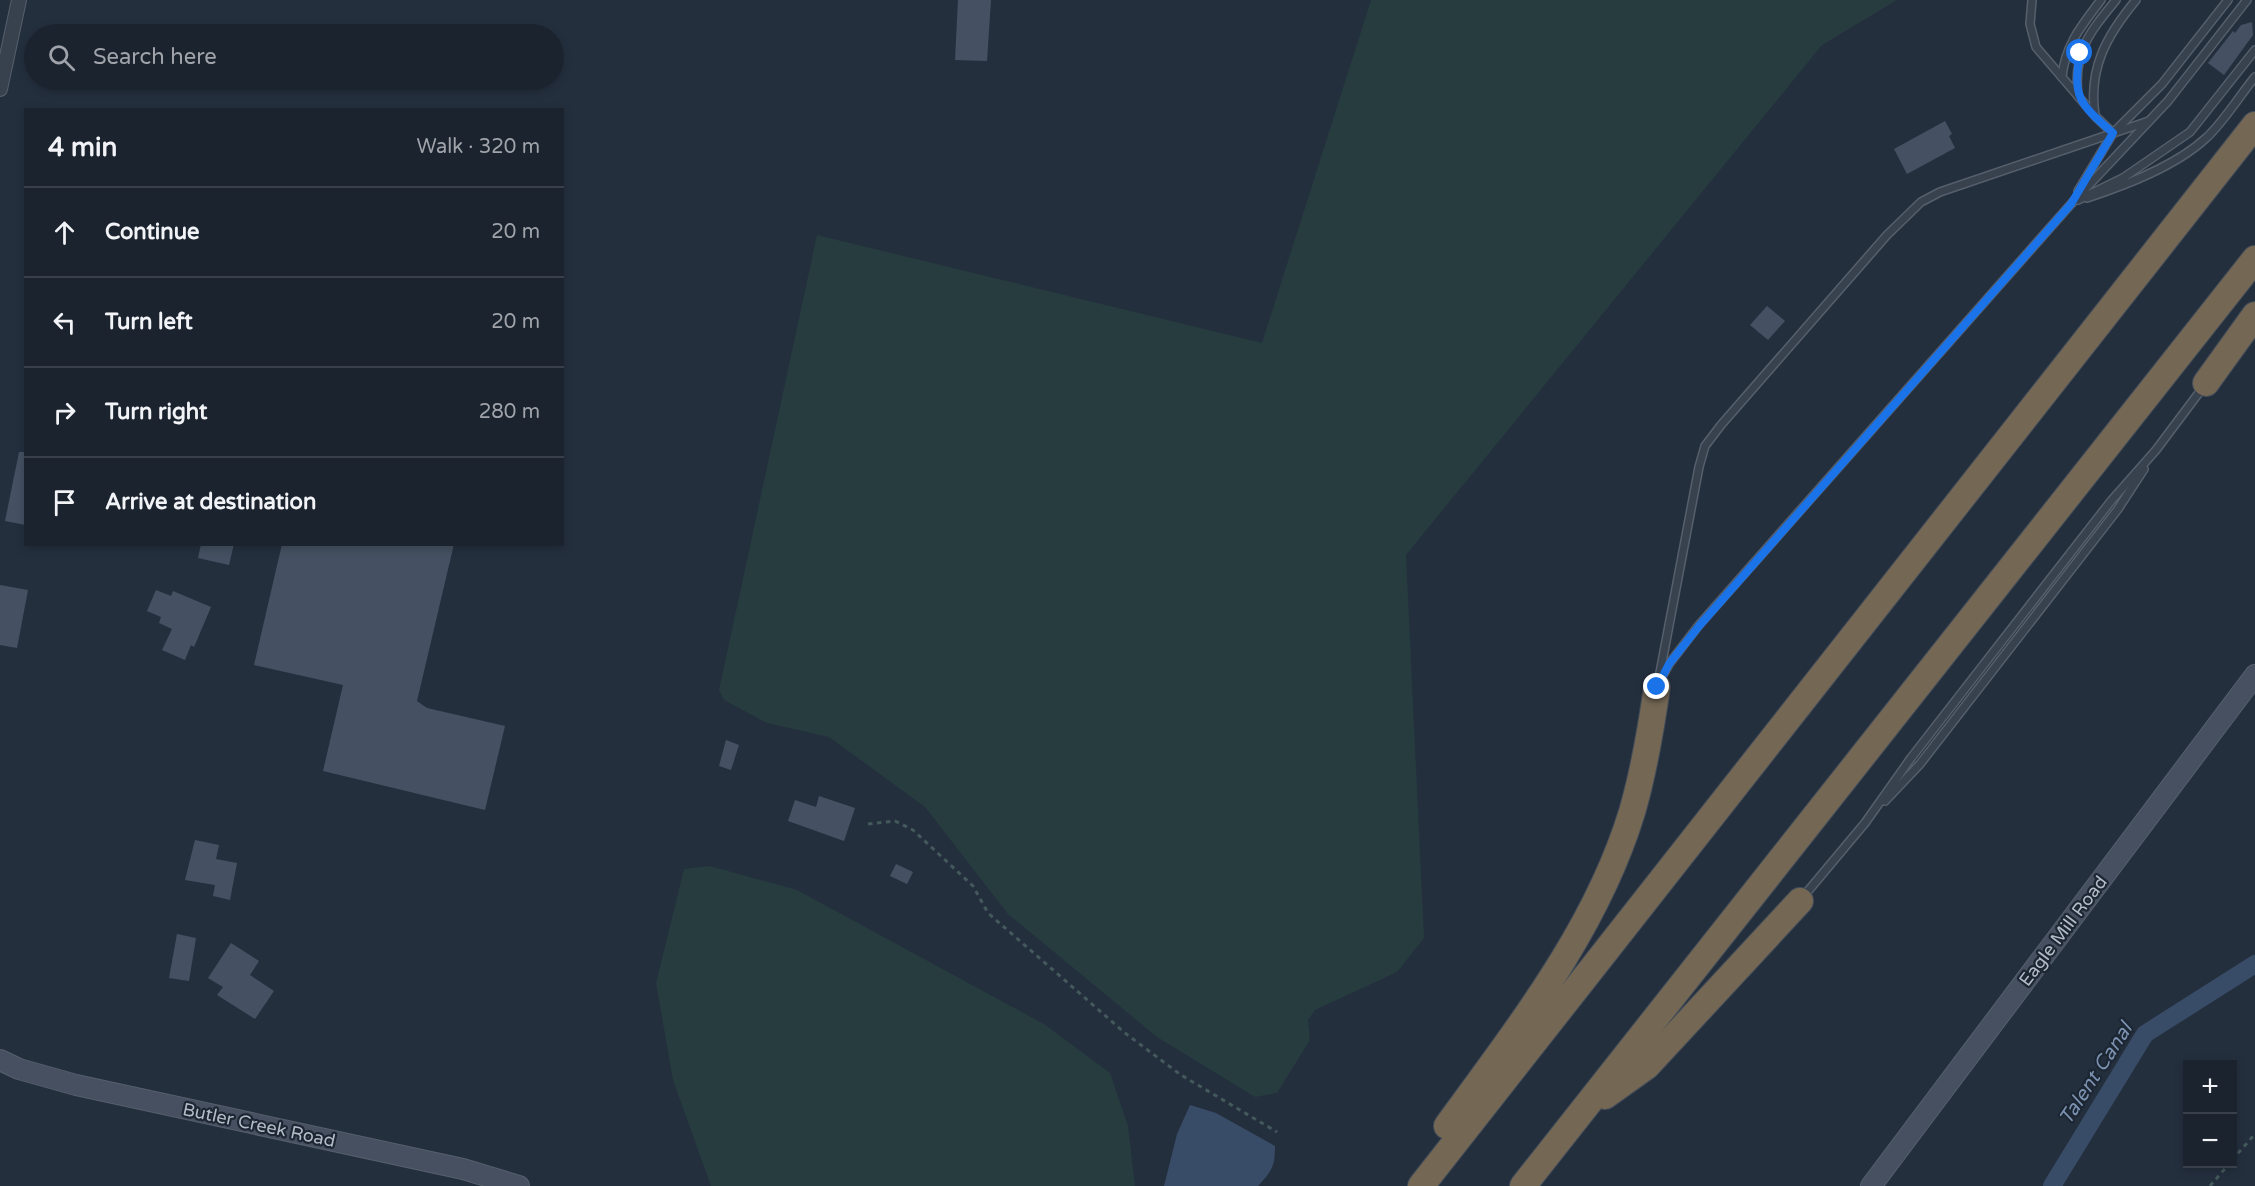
<!DOCTYPE html>
<html lang="en">
<head>
<meta charset="utf-8">
<style>
	:root { --surface:#1b232e; --page:#242b36; --text:#f1f3f6; --muted:#a0a4aa; --line:#39404a }
	body { margin:0; font-family:"Varela Round",sans-serif; background:var(--page); color:var(--text) }
	.controls { position:absolute; right:18px; bottom:18px; display:grid; overflow:hidden; border-radius:0px; box-shadow:0 3px 9px #0003 }
	.controls button { width:54px; height:54px; display:grid; place-items:center; padding:0; border:0; border-bottom:2px solid var(--line); background:var(--surface); color:var(--text); font:30px sans-serif }
	.stop { position:absolute; width:18px; height:18px; margin:-14px; border:4px solid #1a73e8; border-radius:50%; background:#fff }
	.stop.end { background:#1a73e8; border-color:#fff; box-shadow:0 2px 6px #0008 }
	.list { margin:0; padding:0; list-style:none }
	h2 { display:flex; justify-content:space-between; align-items:center; height:78px; margin:0; padding:0 24px; font-size:26px }
	h2 small { font-size:20px; font-weight:400; color:var(--muted) }
	.list li { display:grid; grid-template-columns:39px 1fr auto; gap:18px; align-items:center; box-sizing:border-box; height:90px; padding:0 24px; border-top:2px solid var(--line) }
	.list b { display:block; font-size:22px; white-space:nowrap }
	.list em { font-size:20px; font-style:normal; color:var(--muted) }
	.icon { flex:none; width:33px; height:33px; fill:none; stroke:currentColor; stroke-width:2; stroke-linecap:round; stroke-linejoin:round }
	.map { position:relative; flex:none; width:2255px; height:1186px; overflow:hidden }
	.search { position:absolute; background:var(--surface); box-shadow:0 3px 9px #0003; left:24px; top:24px; width:540px; height:66px; display:flex; align-items:center; gap:15px; box-sizing:border-box; padding:0 21px; border-radius:33px; color:var(--muted); font-size:22px }
	.panel { position:absolute; background:var(--surface); box-shadow:0 3px 9px #0003; left:24px; top:108px; width:540px; height:438px; border-radius:0px }
	.map>svg:first-child { display:block }
	.green { fill:#263c3f }
	.water { fill:#394c67 }
	.lines { fill:none; stroke-linecap:round; stroke-linejoin:round }
	.canal { stroke:#394c67; stroke-width:18 }
	.building { fill:#455162 }
	.lane-casing { stroke:#565f6c; stroke-width:10 }
	.street-casing { stroke:#565f6c; stroke-width:16 }
	.secondary-casing { stroke:#565f6c; stroke-width:22 }
	.highway-casing { stroke:#434c59; stroke-width:28 }
	.path { stroke:#44595c; stroke-width:3; stroke-dasharray:4.5 4.5; stroke-linecap:butt }
	.lane { stroke:#38414e; stroke-width:7 }
	.street { stroke:#38414e; stroke-width:14 }
	.secondary { stroke:#465061; stroke-width:20 }
	.highway { stroke:#746855; stroke-width:26 }
	.route { stroke:#1a73e8; stroke-width:8 }
	.labels { text-anchor:middle; dominant-baseline:central; stroke-width:4.5; stroke-linejoin:round; paint-order:stroke }
	.street-label { font-size:18px; fill:#b4bcc9; stroke:#1d2633 }
	.water-label { font-size:20px; font-style:italic; fill:#7c92b1; stroke:#1d2633 }
</style>
</head>
<body>
<div class="map">
<svg width="2255" height="1186" viewBox="0 0 2255 1186">
	<rect width="100%" height="100%" fill="#242f3e"/>
	<g class="green">
		<polygon points="1371,0 1897,0 1822,45 1406,555 1424,938 1397,972 1315,1010 1308,1020 1310,1040 1277,1093 1255,1097 1157,1037 1008,914 925,807 829,737 767,723 724,700 719,690 817,235 1262,343"/>
		<polygon points="710,866 797,890 1044,1024 1110,1073 1128,1126 1135,1186 711,1186 673,1080 656,983 684,869"/>
	</g>
	<path class="water" d="M1190,1105L1216,1113L1275,1146C1275,1166 1272,1171 1258,1186H1164L1177,1134Z"/>
	<g class="lines">
		<polyline class="canal" points="2052,1186 2145,1034 2255,964"/>
	</g>
	<g class="building">
		<polygon points="958,0 991,0 987,61 955,60"/>
		<polygon points="2252,22 2253,35 2224,75 2208,63 2233,31 2235,33 2241,25"/>
		<polygon points="1945,121 1952,134 1949,136 1955,148 1907,174 1894,149"/>
		<polygon points="1767,306 1785,321 1768,340 1750,325"/>
		<polygon points="19,452 26,452 26,525 5,521"/>
		<polygon points="201,544 234,544 229,565 198,558"/>
		<polygon points="282,544 454,544 417,701 427,708 505,726 485,810 323,771 343,685 254,665"/>
		<polygon points="0,585 28,590 17,648 0,645"/>
		<polygon points="156,590 171,596 173,591 211,607 194,647 191,645 185,660 162,650 172,629 159,623 161,617 147,611"/>
		<polygon points="726,740 739,745 731,770 719,766"/>
		<polygon points="819,796 855,808 844,841 788,821 795,800 816,807"/>
		<polygon points="195,840 219,845 216,859 237,863 230,900 213,896 215,885 185,880"/>
		<polygon points="896,864 913,872 907,884 890,876"/>
		<polygon points="177,934 196,938 189,981 169,978"/>
		<polygon points="231,943 259,961 250,975 274,991 255,1019 217,995 223,987 208,978"/>
	</g>
	<g class="lines">
		<defs>
			<g id="lane">
				<polyline points="2032,0 2030,24 2036,47 2096,117 2113,133"/>
				<path d="M2062,77C2065,45 2082,25 2101,0"/>
				<path d="M2078,96C2073,52 2089,33 2116,0"/>
				<path d="M2095,115C2088,68 2107,35 2136,0"/>
				<polyline points="2078,191 2113,133 2162,84 2228,0"/>
				<path d="M2087,198C2126,185 2176,166 2206,138C2223,123 2240,95 2255,77"/>
				<polyline points="2078,200 2123,178 2190,132 2255,50"/>
				<polyline points="1659,678 1699,467 1705,446 1721,425 1887,235 1921,202 1940,192 2149,121"/>
				<polyline points="1658,684 1669,664 1699,625 2071,204 2168,101 2247,0"/>
				<polyline points="1885,801 1920,764 2118,509 2144,469"/>
				<polyline points="1803,897 1865,823 1911,758 2111,501 2156,450 2204,386"/>
			</g>
			<polyline id="street" points="0,89 19,0"/>
			<g id="secondary">
				<polyline points="0,1060 19,1069 76,1085 463,1169 519,1186"/>
				<polyline points="1871,1186 2255,675"/>
			</g>
			<g id="highway">
				<polyline points="2206,383 2255,315"/>
				<polyline points="1605,1096 1647,1066 1800,901"/>
				<path d="M1447,1126C1518,1028 1596,930 1632,812C1644,771 1651,729 1657,687"/>
				<polyline points="1421,1186 2255,125"/>
				<polyline points="1523,1186 2255,259"/>
			</g>
		</defs>
		<use href="#lane" class="lane-casing"/>
		<use href="#street" class="street-casing"/>
		<use href="#secondary" class="secondary-casing"/>
		<use href="#highway" class="highway-casing"/>
		<g class="path">
			<polyline points="868,824 895,821 913,830 973,886 988,913 1125,1033 1181,1075 1277,1132"/>
			<polyline points="2232,1160 2255,1134"/>
			<polyline points="2210,1186 2229,1164"/>
		</g>
		<use href="#lane" class="lane"/>
		<use href="#street" class="street"/>
		<use href="#secondary" class="secondary"/>
		<use href="#highway" class="highway"/>
	</g>
	<g class="lines">
		<path class="route" d="M1657,687L1669,664L1699,626L2071,204L2113,133C2080,104 2072,98 2080,53"/>
	</g>
	<g class="labels">
		<g class="street-label">
			<text transform="translate(2063 931) rotate(-53)">Eagle Mill Road</text>
			<text transform="translate(259 1125) rotate(12)">Butler Creek Road</text>
		</g>
		<g class="water-label">
			<text transform="translate(2096 1074) rotate(-57)">Talent Canal</text>
		</g>
	</g>
</svg>
<div class="controls">
<button>+</button>
<button>−</button>
</div>
<div class="stop" style="left:2080px;top:53px"></div>
<div class="stop end" style="left:1657px;top:687px"></div>
<div class="search"><svg class="icon" aria-label="search" viewBox="0 0 24 24"><circle cx="10" cy="10" r="6"/><path d="M15 15l6 6"/></svg>Search here</div>
<section class="panel">
<h2>4 min<small>Walk · 320 m</small></h2>
<ul class="list">
<li><svg class="icon" aria-label="ahead" viewBox="0 0 24 24"><path d="M12 20V5M6 11l6-6 6 6"/></svg><div><b>Continue</b></div><em>20 m</em></li>
<li><svg class="icon" aria-label="left" viewBox="0 0 24 24"><path d="M17 20v-9H6M10 6l-5 5 5 5"/></svg><div><b>Turn left</b></div><em>20 m</em></li>
<li><svg class="icon" aria-label="right" viewBox="0 0 24 24"><path d="M7 20v-9h11M14 6l5 5-5 5"/></svg><div><b>Turn right</b></div><em>280 m</em></li>
<li><svg class="icon" aria-label="arrive" viewBox="0 0 24 24"><path d="M6 21V4h12l-3 4 3 4H6"/></svg><div><b>Arrive at destination</b></div></li>
</ul>
</section>
</div>
</body>
</html>
